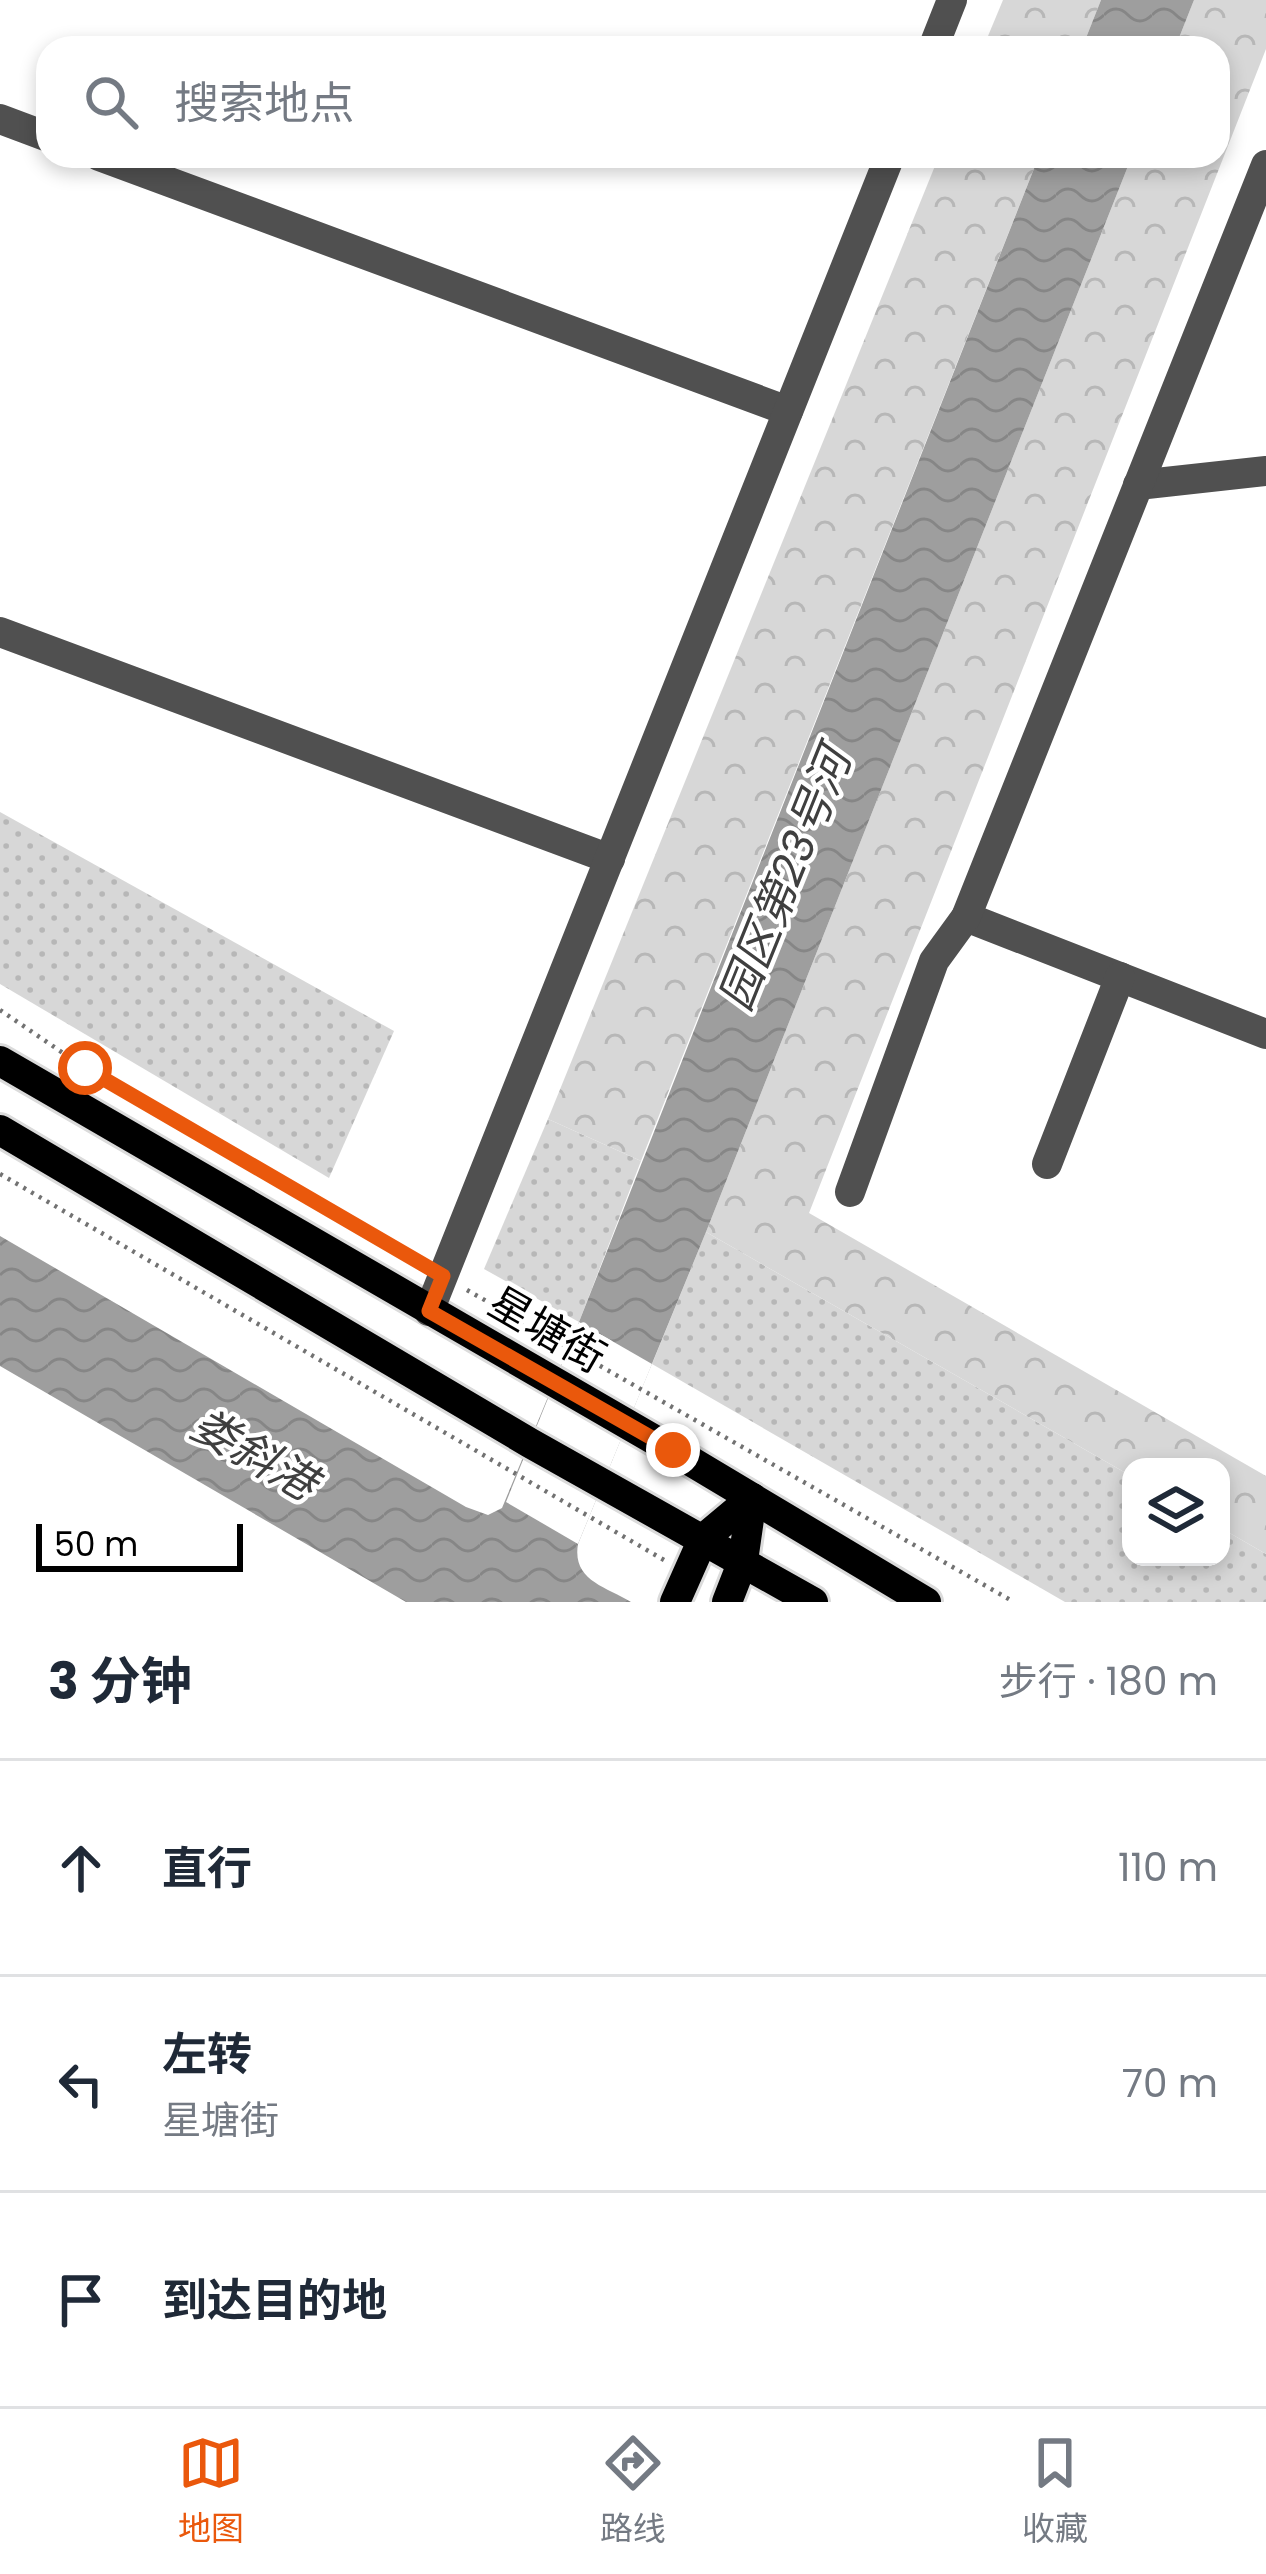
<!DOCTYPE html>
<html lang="zh">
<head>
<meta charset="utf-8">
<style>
	:root { --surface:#fff; --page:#f6f6f7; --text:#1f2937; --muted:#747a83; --line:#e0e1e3; --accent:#ea580c }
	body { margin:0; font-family:Poppins,"Noto Sans SC",sans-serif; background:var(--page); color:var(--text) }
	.controls { position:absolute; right:36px; bottom:36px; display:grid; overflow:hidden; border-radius:24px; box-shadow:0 6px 18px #0003 }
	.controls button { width:108px; height:108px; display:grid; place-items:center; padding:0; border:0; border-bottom:3px solid var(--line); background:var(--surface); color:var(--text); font:60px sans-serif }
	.scale { position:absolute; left:36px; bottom:30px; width:207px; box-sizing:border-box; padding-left:12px; border:6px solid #000; border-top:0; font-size:33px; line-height:42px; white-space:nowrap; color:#000; -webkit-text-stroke:9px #fff; paint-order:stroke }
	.stop { position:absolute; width:36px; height:36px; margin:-27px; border:9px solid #ea580c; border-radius:50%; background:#fff }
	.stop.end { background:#ea580c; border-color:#fff; box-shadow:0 3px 12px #0008 }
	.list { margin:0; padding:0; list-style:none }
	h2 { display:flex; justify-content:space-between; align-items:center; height:156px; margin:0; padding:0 48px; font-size:51px }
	h2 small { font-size:39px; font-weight:400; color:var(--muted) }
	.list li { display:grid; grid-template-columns:78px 1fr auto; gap:36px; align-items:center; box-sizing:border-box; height:216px; padding:0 48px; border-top:3px solid var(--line) }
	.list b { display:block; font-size:45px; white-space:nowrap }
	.list p { margin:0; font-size:39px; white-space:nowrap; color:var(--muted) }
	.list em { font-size:39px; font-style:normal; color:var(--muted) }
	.icon { flex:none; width:66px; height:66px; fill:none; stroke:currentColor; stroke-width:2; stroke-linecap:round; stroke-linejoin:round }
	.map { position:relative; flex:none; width:1266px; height:1602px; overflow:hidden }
	.search { position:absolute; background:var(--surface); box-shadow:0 6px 18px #0003; left:36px; right:36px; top:36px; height:132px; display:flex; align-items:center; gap:30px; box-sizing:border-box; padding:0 42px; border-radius:36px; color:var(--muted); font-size:45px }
	.sheet { height:804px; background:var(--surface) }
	nav { display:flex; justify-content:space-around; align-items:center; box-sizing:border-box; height:168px; border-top:3px solid var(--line); background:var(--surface); font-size:33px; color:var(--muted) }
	nav a { display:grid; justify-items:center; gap:6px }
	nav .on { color:var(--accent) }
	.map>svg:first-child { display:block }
	.grass { fill:url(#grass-dots) }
	.forest { fill:url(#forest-crowns) }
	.water { fill:url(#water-waves) }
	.pier { fill:#fff }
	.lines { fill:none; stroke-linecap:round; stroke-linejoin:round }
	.major-casing { stroke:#dbdbdb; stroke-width:36 }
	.path { stroke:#727272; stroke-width:4.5; stroke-dasharray:3 6; stroke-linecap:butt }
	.minor { stroke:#505050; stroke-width:30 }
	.major { stroke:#000; stroke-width:30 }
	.route { stroke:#ea580c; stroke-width:15 }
	.labels { text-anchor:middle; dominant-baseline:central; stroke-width:9; stroke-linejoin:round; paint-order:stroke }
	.street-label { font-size:42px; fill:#000; stroke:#fff }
	.water-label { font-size:45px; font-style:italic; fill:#3f3f3f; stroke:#fff }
</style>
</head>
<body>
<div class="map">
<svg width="1266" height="1602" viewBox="0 0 1266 1602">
	<defs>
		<pattern id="grass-dots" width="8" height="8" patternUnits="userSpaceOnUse" patternTransform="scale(3)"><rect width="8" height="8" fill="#d7d7d7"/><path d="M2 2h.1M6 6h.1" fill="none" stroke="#b7b7b7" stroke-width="1.8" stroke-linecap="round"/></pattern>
		<pattern id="forest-crowns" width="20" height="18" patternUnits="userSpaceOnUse" patternTransform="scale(3)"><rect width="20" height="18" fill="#d7d7d7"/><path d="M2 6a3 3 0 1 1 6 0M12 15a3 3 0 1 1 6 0" fill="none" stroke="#b7b7b7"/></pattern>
		<pattern id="water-waves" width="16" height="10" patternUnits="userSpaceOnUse" patternTransform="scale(3)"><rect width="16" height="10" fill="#9e9e9e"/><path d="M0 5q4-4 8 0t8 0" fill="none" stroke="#868686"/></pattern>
	</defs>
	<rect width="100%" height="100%" fill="#fff"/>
	<g class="grass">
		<polygon points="0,812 394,1031 329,1178 0,984"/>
		<polygon points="548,1119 641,1161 579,1322 484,1269"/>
		<polygon points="706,1232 1131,1476 1131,1557 1221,1557 1221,1528 1266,1554 1266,1602 1065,1602 652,1364"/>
	</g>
	<g class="forest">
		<polygon points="1003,0 1101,0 1082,48 983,48"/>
		<polygon points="1194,0 1266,0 1266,49 809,1213 1266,1476 1266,1554 1221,1528 1221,1467 1131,1467 1131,1476 706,1232 1132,156 1218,156 1218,48 1175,48"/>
		<polygon points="939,156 1039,156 641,1161 548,1119"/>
	</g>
	<g class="water">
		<polygon points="1101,0 1194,0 1175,48 1082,48"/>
		<path d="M1039,156H1132L706,1232L578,1544C572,1580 604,1586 631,1602H406L0,1366V1236L466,1507L488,1515L502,1508L579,1322Z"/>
	</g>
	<polygon class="pier" points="579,1322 652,1364 578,1544 506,1502"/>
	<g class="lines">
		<defs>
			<g id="major">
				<polyline points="0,1061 672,1450 926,1602"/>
				<polyline points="0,1130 530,1443 813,1602"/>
				<polyline points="675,1602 703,1539 752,1498"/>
				<polyline points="727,1602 743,1561 752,1498"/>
			</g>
		</defs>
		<use href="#major" class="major-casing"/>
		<g class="path">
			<polyline points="0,1010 85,1068 420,1263"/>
			<polyline points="0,1174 664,1560"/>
			<polyline points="467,1290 1014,1602"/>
		</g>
		<g class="minor">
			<polyline points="933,48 952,0"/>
			<polyline points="0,119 48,137"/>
			<polyline points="99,156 788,411"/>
			<polyline points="1138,485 1266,471"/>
			<polyline points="0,632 610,859"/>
			<polyline points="966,917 1266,1034"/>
			<polyline points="1047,1164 1120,977"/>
			<polyline points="850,1192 934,961 966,917 1266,165"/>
			<polyline points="429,1311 890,156"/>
		</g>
		<use href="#major" class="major"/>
	</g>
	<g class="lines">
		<polyline class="route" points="85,1068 443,1276 429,1311 673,1450"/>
	</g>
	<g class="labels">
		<g class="street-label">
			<text transform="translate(547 1330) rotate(30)">星塘街</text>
		</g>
		<g class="water-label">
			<text transform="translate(785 879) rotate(-68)">园区第23号河</text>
			<text transform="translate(254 1454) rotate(30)">娄斜港</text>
		</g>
	</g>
</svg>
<div class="controls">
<button><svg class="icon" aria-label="layers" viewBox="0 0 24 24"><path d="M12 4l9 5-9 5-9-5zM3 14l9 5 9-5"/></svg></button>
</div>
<div class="scale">50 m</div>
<div class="stop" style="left:85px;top:1068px"></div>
<div class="stop end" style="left:673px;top:1450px"></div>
<div class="search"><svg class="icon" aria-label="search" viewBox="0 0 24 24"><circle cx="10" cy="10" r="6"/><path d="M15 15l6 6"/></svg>搜索地点</div>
</div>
<section class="sheet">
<h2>3 分钟<small>步行 · 180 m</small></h2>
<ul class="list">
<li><svg class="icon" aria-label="ahead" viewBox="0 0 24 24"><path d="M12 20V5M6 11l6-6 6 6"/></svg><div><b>直行</b></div><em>110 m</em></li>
<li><svg class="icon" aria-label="left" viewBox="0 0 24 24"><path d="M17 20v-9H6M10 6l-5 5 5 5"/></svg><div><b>左转</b><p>星塘街</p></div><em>70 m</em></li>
<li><svg class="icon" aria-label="arrive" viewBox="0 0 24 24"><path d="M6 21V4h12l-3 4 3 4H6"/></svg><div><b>到达目的地</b></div></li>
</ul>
</section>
<nav>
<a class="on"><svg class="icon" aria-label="map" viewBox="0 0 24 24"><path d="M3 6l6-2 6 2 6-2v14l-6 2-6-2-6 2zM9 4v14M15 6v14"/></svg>地图</a>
<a><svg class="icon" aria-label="directions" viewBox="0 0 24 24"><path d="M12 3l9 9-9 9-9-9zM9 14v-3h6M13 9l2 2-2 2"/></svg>路线</a>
<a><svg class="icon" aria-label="saved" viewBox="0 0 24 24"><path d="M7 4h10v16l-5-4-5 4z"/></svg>收藏</a>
</nav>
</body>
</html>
